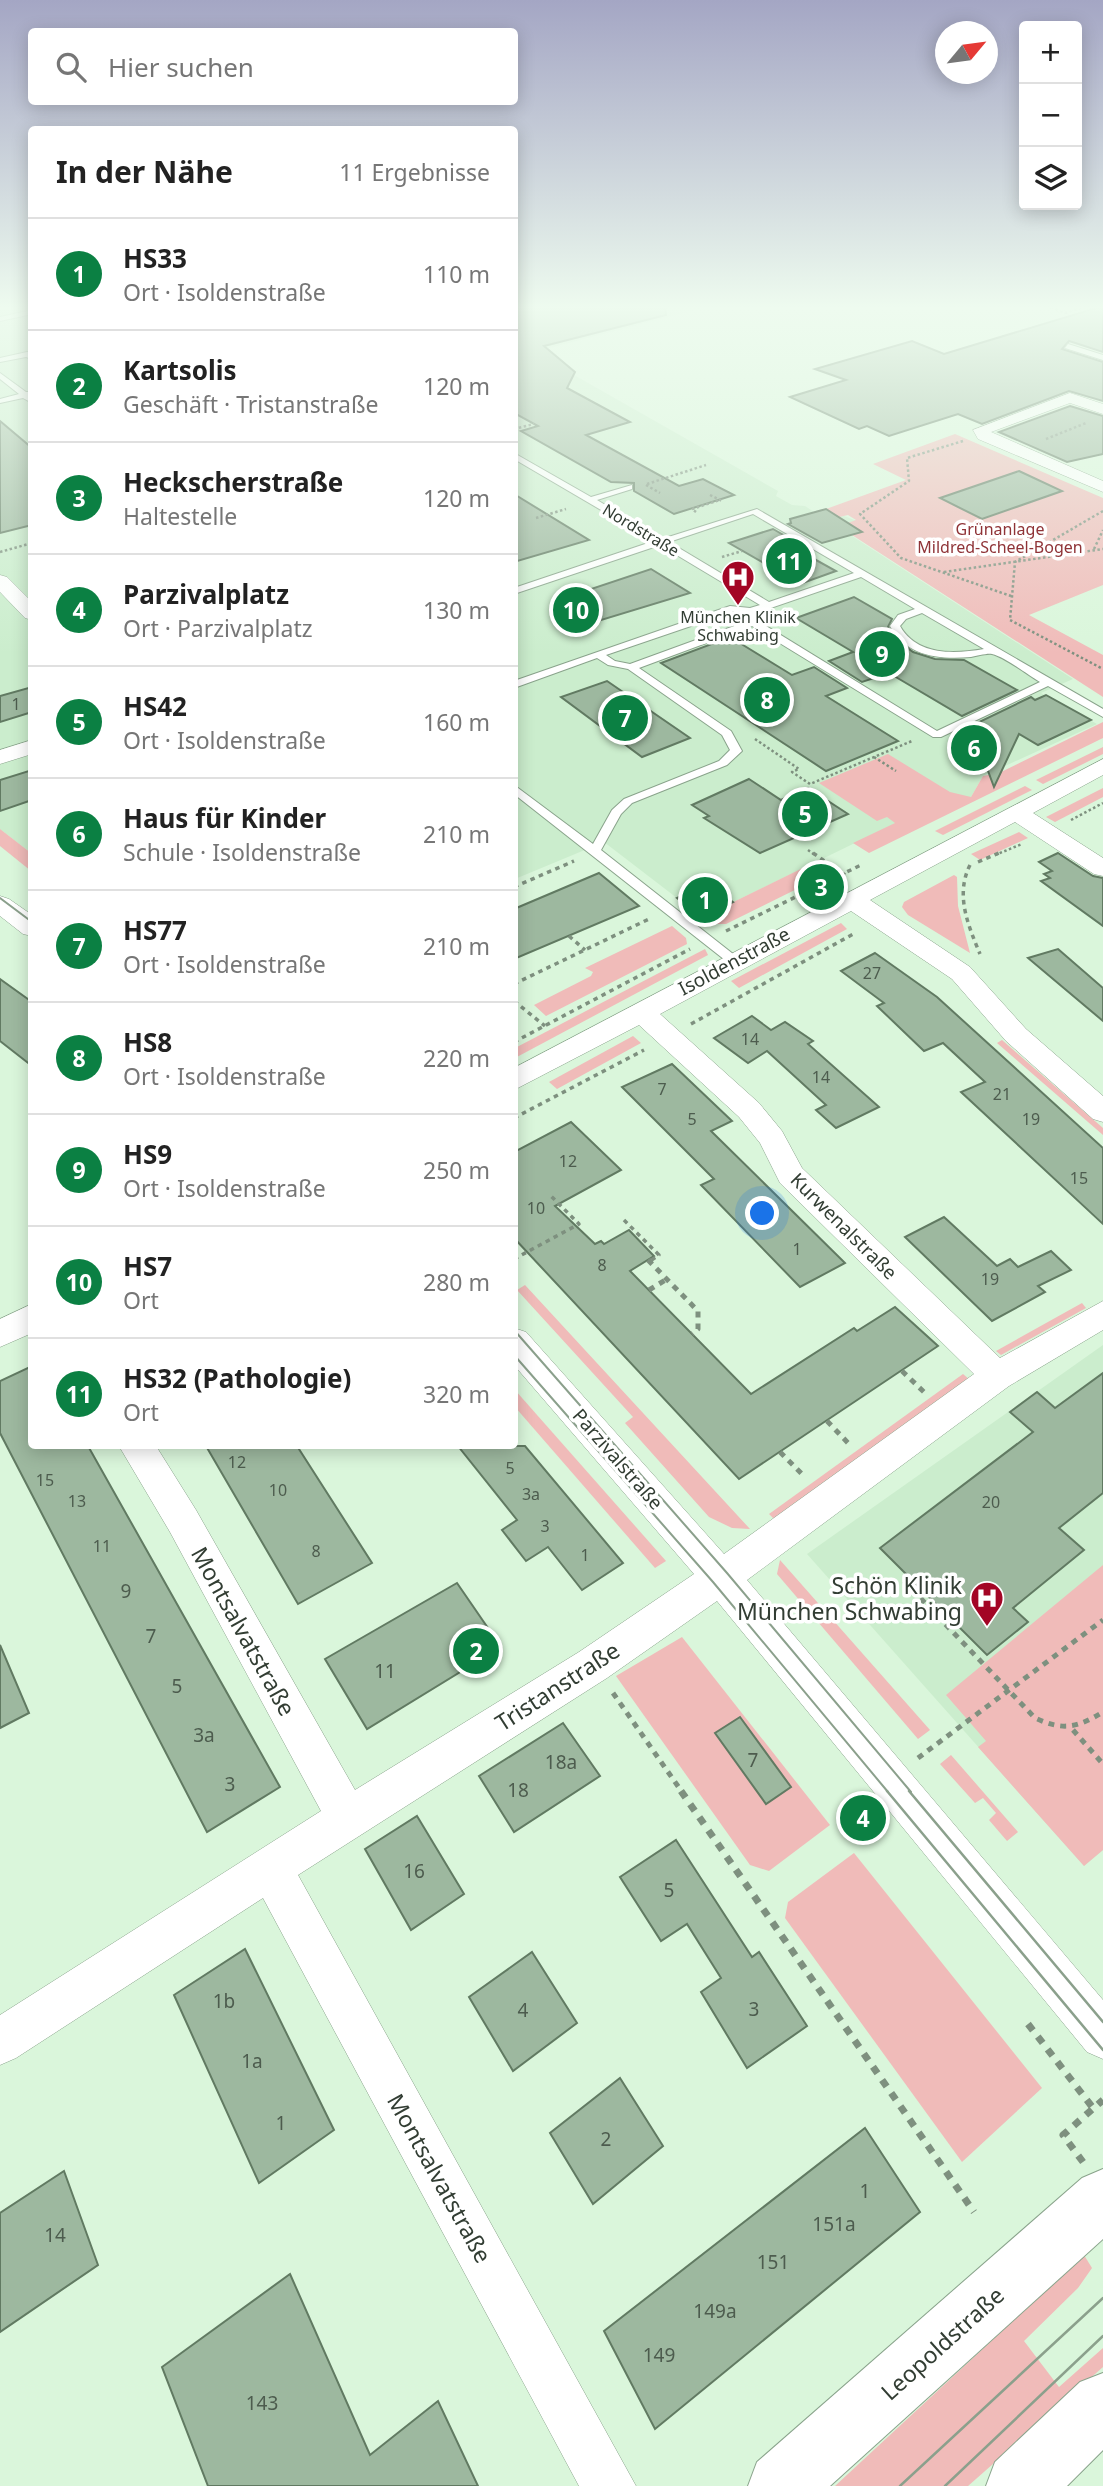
<!DOCTYPE html>
<html lang="de">
<head>
<meta charset="utf-8">
<style>
	:root { --surface:#fff; --page:#f2f2f2; --text:#222; --muted:#767676; --line:#e0e0e0; --accent:#0b8043 }
	body { margin:0; font-family:"Noto Sans",sans-serif; background:var(--page); color:var(--text) }
	.controls { position:absolute; right:21px; top:21px; display:grid; overflow:hidden; border-radius:7px; box-shadow:0 4px 18px #0003 }
	.controls button { width:63px; height:63px; display:grid; place-items:center; padding:0; border:0; border-bottom:2px solid var(--line); background:var(--surface); color:var(--text); font:35px sans-serif }
	.compass { position:absolute; left:935px; top:21px; width:63px; height:63px; border-radius:50%; background:var(--surface); box-shadow:0 4px 18px #0003; rotate:61deg }
	.you { position:absolute; left:763px; top:1214px; width:24px; height:24px; margin:-18px; border:5px solid #fff; border-radius:50%; background:#1a73e8; box-shadow:0 0 0 10px #1a73e833 }
	.badge { display:grid; place-items:center; width:46px; height:46px; border-radius:50%; background:var(--accent); color:#fff; font-size:23px; font-weight:700 }
	.pin { position:absolute; translate:-50% -50%; border:4px solid #fff; box-shadow:0 2px 7px #0006 }
	.list { margin:0; padding:0; list-style:none }
	h2 { display:flex; justify-content:space-between; align-items:center; height:91px; margin:0; padding:0 28px; font-size:30px }
	h2 small { font-size:23px; font-weight:400; color:var(--muted) }
	.list li { display:grid; grid-template-columns:46px 1fr auto; gap:21px; align-items:center; box-sizing:border-box; height:112px; padding:0 28px; border-top:2px solid var(--line) }
	.list b { display:block; font-size:26px; white-space:nowrap }
	.list p { margin:0; font-size:23px; white-space:nowrap; color:var(--muted) }
	.list em { font-size:23px; font-style:normal; color:var(--muted) }
	.icon { flex:none; width:38px; height:38px; fill:none; stroke:currentColor; stroke-width:2; stroke-linecap:round; stroke-linejoin:round }
	.map { position:relative; flex:none; width:1103px; height:2486px; overflow:hidden }
	.search { position:absolute; background:var(--surface); box-shadow:0 4px 18px #0003; left:28px; top:28px; width:490px; height:77px; display:flex; align-items:center; gap:18px; box-sizing:border-box; padding:0 24px; border-radius:7px; color:var(--muted); font-size:26px }
	.panel { position:absolute; background:var(--surface); box-shadow:0 4px 18px #0003; left:28px; top:126px; width:490px; height:1323px; border-radius:7px }
	.map>svg:first-child { display:block }
	.built { fill:#cbedcd }
	.green { fill:#f0bbb9 }
	.building { fill:#9db89f; stroke:#617a62; stroke-width:2 }
	.lines { fill:none; stroke-linecap:round; stroke-linejoin:round }
	.lane-casing { stroke:#89a38b; stroke-width:2 }
	.street-casing { stroke:#89a38b; stroke-width:1 }
	.secondary-casing { stroke:#89a38b; stroke-width:2 }
	.path-far3 { stroke:#7e907f; stroke-width:2.5; stroke-dasharray:2.5 2.5; stroke-linecap:butt }
	.path-far2 { stroke:#7e907f; stroke-width:3.5; stroke-dasharray:4.5 4.5; stroke-linecap:butt }
	.path-far1 { stroke:#7e907f; stroke-width:5; stroke-dasharray:6 6; stroke-linecap:butt }
	.path { stroke:#7e907f; stroke-width:7; stroke-dasharray:8 8; stroke-linecap:butt }
	.lane { fill:#fff; fill-rule:evenodd }
	.street { fill:#fff; fill-rule:evenodd }
	.secondary { fill:#fff; fill-rule:evenodd }
	.tram-far1 { stroke:#8ba08c; stroke-width:2 }
	.tram { stroke:#8ba08c; stroke-width:2.5 }
	.labels { text-anchor:middle; dominant-baseline:central; stroke-width:7; stroke-linejoin:round; paint-order:stroke }
	.far-park-label { font-size:16px; fill:#8f3337; stroke:#fff }
	.far-street-label { font-size:16px; fill:#323d33; stroke:#fff }
	.far-poi-label { font-size:16px; fill:#323d33; stroke:#fff }
	.number-label { font-size:16px; fill:#4d5c4e }
	.street-label { font-size:19px; fill:#323d33; stroke:#fff }
	.near-number-label { font-size:19px; fill:#4d5c4e }
	.near-poi-label { font-size:23px; fill:#323d33; stroke:#fff; text-anchor:end }
	.near-street-label { font-size:23px; fill:#323d33; stroke:#fff }
</style>
</head>
<body>
<div class="map">
<svg width="1103" height="2486" viewBox="0 0 1103 2486">
	<rect width="100%" height="100%" fill="#daf6db"/>
	<g class="built">
		<polygon points="31,306 31,853 0,829 0,311"/>
		<polygon points="515,306 710,306 534,352 574,372 574,375 778,491 776,496 792,505 805,506 814,512 826,509 857,521 849,523 862,532 852,536 1073,679 1041,693 1097,724 983,776 971,797 892,820 896,823 713,912 708,918 703,918 604,842 515,879"/>
		<polygon points="1103,1345 1103,1850 1084,1866 807,1554"/>
	</g>
	<g class="green">
		<polygon points="955,434 1103,498 1103,585 1029,615 1103,655 1103,697 852,535 862,532 848,523 856,520 848,515 839,517 826,509 906,480 873,464"/>
		<polygon points="1103,722 1103,738 869,853 853,843 895,823 887,817 877,821 819,783 888,754 950,792 971,797 983,776 999,773"/>
		<polygon points="1103,747 1103,754 1043,784 1036,780"/>
		<polygon points="1025,786 1032,790 943,835 935,831"/>
		<polygon points="1103,788 1103,797 1055,822 1046,817"/>
		<polygon points="0,829 31,853 31,871 0,846"/>
		<polygon points="1019,832 1028,838 980,860 971,854"/>
		<polygon points="819,860 835,870 726,924 713,924 703,918 713,916 713,912"/>
		<polygon points="954,875 957,877 958,906 970,953 908,915 902,907 904,902"/>
		<polygon points="841,923 847,929 739,988 731,981"/>
		<polygon points="672,926 686,938 687,944 546,1016 534,1005 591,976 593,972 585,968"/>
		<polygon points="705,949 708,955 515,1058 515,1048"/>
		<polygon points="633,1036 641,1043 557,1089 549,1082"/>
		<polygon points="1002,1040 1103,1128 1103,1135 997,1043"/>
		<polygon points="525,1285 750,1529 732,1528 709,1517 625,1423 633,1417 517,1290"/>
		<polygon points="1082,1303 1086,1308 1001,1355 996,1351"/>
		<polygon points="963,1374 970,1380 775,1520 769,1514"/>
		<polygon points="514,1390 515,1390 666,1561 655,1568 515,1407"/>
		<polygon points="780,1560 930,1730 918,1739 777,1574"/>
		<polygon points="1103,1565 1103,1850 1084,1866 978,1747 986,1741 946,1695"/>
		<polygon points="682,1637 830,1825 769,1871 750,1865 616,1676"/>
		<polygon points="951,1755 1018,1832 1007,1841 989,1820 996,1813 983,1798 975,1803 940,1764"/>
		<polygon points="854,1853 1042,2088 962,2162 785,1918 788,1902"/>
		<polygon points="1084,2255 1092,2268 1078,2288 1024,2341 1059,2387 1103,2348 1103,2367 968,2486 835,2486"/>
	</g>
	<g class="building">
		<polygon points="514,306 665,306 666,315 544,346 575,372 567,388 630,422 586,435 679,486 703,479 734,495 674,514 634,491 634,483 611,482 521,431 538,426 514,413"/>
		<polygon points="1103,306 1103,352 1069,341 1062,349 1103,362 1103,401 1069,391 982,424 958,414 889,436 867,426 859,429 790,397 846,380 815,369 912,341 944,354"/>
		<polygon points="1070,406 1103,416 1103,454 1067,462 999,432"/>
		<polygon points="0,421 32,448 32,525 0,533"/>
		<polygon points="1019,471 1062,491 982,519 940,498"/>
		<polygon points="514,494 589,540 514,562"/>
		<polygon points="826,509 862,532 822,543 788,524 791,523 790,519"/>
		<polygon points="773,529 806,548 798,550 836,571 800,584 729,543"/>
		<polygon points="651,569 690,593 598,621 564,598"/>
		<polygon points="854,597 892,619 888,627 895,638 913,652 935,659 964,660 1017,690 962,716 889,673 862,682 829,661 853,652 796,618"/>
		<polygon points="730,637 792,675 814,667 847,688 826,696 898,741 826,771 661,663"/>
		<polygon points="607,681 690,738 642,757 561,697"/>
		<polygon points="32,687 32,712 0,722 0,696"/>
		<polygon points="1046,695 1091,720 1038,745 1019,734 994,787 972,728 979,726 975,724 1031,697 1035,700"/>
		<polygon points="32,770 32,800 0,811 0,780"/>
		<polygon points="749,779 781,800 808,788 848,814 760,853 704,818 709,816 692,805"/>
		<polygon points="1058,853 1093,876 1103,878 1103,926 1041,881 1050,878 1044,874 1052,871 1039,862"/>
		<polygon points="599,873 639,906 514,959 514,909"/>
		<polygon points="708,884 733,902 702,917 677,898"/>
		<polygon points="1058,949 1103,988 1103,1021 1028,958"/>
		<polygon points="875,953 937,997 1103,1148 1103,1224 961,1092 985,1082 943,1043 924,1051 877,1006 884,1003 841,971"/>
		<polygon points="0,979 32,1002 32,1066 0,1041"/>
		<polygon points="752,1016 771,1030 785,1022 813,1041 808,1044 879,1107 836,1128 816,1110 826,1105 767,1051 748,1063 714,1038"/>
		<polygon points="672,1064 732,1121 711,1131 845,1263 800,1287 701,1185 714,1179 622,1087"/>
		<polygon points="571,1122 621,1170 555,1206 595,1244 601,1241 604,1244 629,1230 654,1256 630,1271 751,1394 854,1328 857,1331 895,1307 938,1346 739,1479 514,1238 514,1152"/>
		<polygon points="944,1217 997,1266 1010,1259 1018,1267 1051,1251 1071,1270 1038,1286 1045,1292 992,1321 905,1237"/>
		<polygon points="32,1366 32,1446 88,1446 280,1787 207,1832 0,1433 0,1381"/>
		<polygon points="1103,1373 1103,1493 1059,1528 1084,1550 1013,1608 1028,1622 987,1655 880,1548 1033,1432 1010,1412 1037,1392 1055,1408"/>
		<polygon points="206,1446 297,1446 372,1563 298,1604"/>
		<polygon points="458,1446 525,1446 623,1563 582,1590 548,1547 526,1561 502,1530 517,1520"/>
		<polygon points="457,1583 501,1647 367,1729 325,1659"/>
		<polygon points="0,1645 29,1713 0,1728"/>
		<polygon points="740,1717 791,1787 766,1804 715,1733"/>
		<polygon points="563,1723 600,1776 514,1832 479,1776"/>
		<polygon points="417,1816 464,1894 411,1930 365,1849"/>
		<polygon points="676,1840 752,1957 759,1952 807,2026 747,2068 701,1992 721,1978 687,1924 661,1941 620,1877"/>
		<polygon points="245,1949 334,2130 259,2183 174,1995"/>
		<polygon points="532,1952 577,2023 513,2071 469,1997"/>
		<polygon points="620,2078 663,2146 593,2204 550,2133"/>
		<polygon points="865,2128 920,2212 655,2429 604,2331"/>
		<polygon points="64,2171 98,2265 0,2332 0,2213"/>
		<polygon points="290,2274 370,2455 438,2401 478,2486 208,2486 162,2367"/>
	</g>
	<g class="lines">
		<defs>
			<g id="lane">
				<polygon points="32,310 32,314 0,321 0,317"/>
				<polygon points="1068,344 1103,355 1103,360 1065,348"/>
				<polygon points="27,352 32,353 32,359 26,357 0,362 0,358"/>
				<polygon points="0,373 26,392 32,392 32,403 23,398 0,403 0,399 19,394 0,379"/>
				<path d="M514,453L591,497L632,485V489L597,500L662,539L757,509L1103,709V717L1048,686L941,737H933L752,626L639,668L731,731L742,751L727,765L632,803L621,814L601,850L742,961L735,965L730,964L514,794V785L593,844L612,810L624,799L719,761L730,750L722,735L628,669L608,665L597,658L514,688V681L730,606L750,608L760,605L660,545L514,594V588L654,541L514,459ZM753,514L854,573L769,602L669,542ZM861,577L915,609L898,615L890,626C906,656 939,660 971,657C977,656 987,653 992,654C1005,657 1028,675 1040,682L937,731L758,621L756,613ZM735,611L746,613L748,621L630,664L615,661L606,655ZM922,613L984,649C954,654 917,656 900,626L906,619Z"/>
			</g>
			<g id="street">
				<polygon points="1070,393 1103,404 1103,414 1070,403 991,432 1103,481 1103,492 978,439 973,430"/>
				<polygon points="0,575 7,577 32,602 32,620 25,618 0,592"/>
				<polygon points="32,740 32,754 0,764 0,750"/>
				<polygon points="1103,759 1103,775 1033,813 1103,858 1103,876 1094,874 1015,822 870,900 970,967 1026,1029 1103,1096 1103,1122 1093,1119 1006,1041 952,979 851,911 660,1014 759,1103 782,1131 802,1168 1000,1358 1103,1301 1103,1330 1009,1386 747,1580 1103,2000 1103,2059 1087,2052 717,1601 607,1678 298,1875 636,2486 579,2486 263,1898 16,2058 0,2065 0,2015 321,1811 170,1532 119,1446 156,1446 196,1510 355,1790 579,1652 694,1574 514,1365 514,1328 526,1332 724,1554 974,1374 780,1183 760,1143 739,1117 639,1025 514,1090 514,1068"/>
				<polygon points="0,896 9,899 32,915 32,936 23,934 0,916"/>
				<polygon points="32,1304 32,1333 0,1347 0,1319"/>
			</g>
			<g id="secondary">
				<polygon points="1103,2169 1103,2239 830,2486 748,2486 757,2462 1082,2178"/>
				<polygon points="1103,2373 1103,2450 1067,2486 986,2486 995,2462 1080,2382"/>
			</g>
		</defs>
		<use href="#lane" class="lane-casing"/>
		<use href="#street" class="street-casing"/>
		<use href="#secondary" class="secondary-casing"/>
		<g class="path-far3">
			<polyline points="1046,306 1065,313 1088,306"/>
			<polyline points="514,429 534,424"/>
			<polyline points="1046,439 1086,423"/>
			<polyline points="963,441 907,458 909,481 860,514 901,558 1011,596"/>
			<polyline points="647,484 706,465"/>
			<polyline points="646,485 660,493"/>
			<polyline points="710,495 722,501"/>
			<polyline points="1103,511 1015,562 1010,620 1103,669"/>
			<polyline points="696,512 692,509 720,500"/>
			<polyline points="536,518 566,509"/>
			<polyline points="1094,549 1103,530"/>
			<polyline points="0,552 32,543"/>
			<polyline points="722,557 742,551"/>
			<polyline points="944,572 1103,549"/>
			<polyline points="755,739 799,769 792,772 810,784 912,741"/>
			<polyline points="874,757 896,771"/>
			<polyline points="1071,820 1103,803"/>
			<polyline points="808,850 815,855"/>
			<polyline points="995,855 1022,844"/>
		</g>
		<g class="path-far2">
			<polyline points="813,853 845,875"/>
			<polyline points="978,862 999,853"/>
			<path d="M970,865C955,895 968,925 980,954"/>
			<polyline points="514,887 574,861"/>
			<polyline points="726,931 863,864"/>
			<polyline points="569,936 585,950"/>
			<polyline points="514,984 649,919"/>
			<polyline points="514,1001 545,1026"/>
			<polyline points="691,1024 855,933"/>
			<polyline points="514,1042 690,949"/>
			<polyline points="514,1118 644,1050"/>
			<polyline points="624,1220 659,1255 650,1261"/>
			<polyline points="514,1259 579,1224 550,1195"/>
		</g>
		<g class="path-far1">
			<polyline points="648,1260 698,1311 698,1329 692,1334"/>
			<polyline points="649,1262 652,1260"/>
			<polyline points="649,1290 667,1279"/>
			<polyline points="902,1371 924,1392"/>
			<polyline points="827,1421 850,1445"/>
			<polyline points="780,1452 804,1476"/>
			<path d="M904,1581L1035,1718C1063,1731 1077,1728 1103,1712"/>
			<polyline points="613,1693 682,1792"/>
			<polyline points="1073,1730 1103,1764"/>
			<polyline points="918,1758 1103,1620"/>
		</g>
		<g class="path">
			<polyline points="681,1791 974,2212"/>
			<polyline points="1028,2024 1093,2108"/>
			<polyline points="1083,2162 1063,2135 1103,2100"/>
		</g>
		<use href="#lane" class="lane"/>
		<use href="#street" class="street"/>
		<use href="#secondary" class="secondary"/>
		<g class="tram-far1">
			<polyline points="0,898 32,922"/>
			<polyline points="514,1330 727,1573 911,1792"/>
			<polyline points="514,1355 713,1582 888,1792"/>
		</g>
		<g class="tram">
			<polyline points="887,1791 1103,2050"/>
			<polyline points="909,1791 1103,2022"/>
			<polyline points="900,2486 1103,2298"/>
			<polyline points="945,2486 1103,2336"/>
		</g>
	</g>
	<linearGradient id="sky" x2="0" y2="1"><stop stop-color="#a4a6c4"/><stop offset="0.47" stop-color="#eefbef"/><stop offset="1" stop-color="#eefbef" stop-opacity="0"/></linearGradient>
	<rect width="1103" height="654" fill="url(#sky)"/>
	<defs>
		<symbol id="hospital-pin" viewBox="-11 -11 22 30"><path d="M0 17L-7.5 6A9.5 9.5 0 1 1 7.5 6Z" fill="#a30525" stroke="#fff"/><path d="M-5-5h3v3.5h4V-5h3V5h-3V1.5h-4V5h-3Z" fill="#fff"/></symbol>
	</defs>
	<g fill-rule="evenodd">
		<use href="#hospital-pin" x="719" y="558" width="38" height="52"/>
		<use href="#hospital-pin" x="968" y="1579" width="38" height="52"/>
	</g>
	<g class="labels">
		<g class="far-park-label">
			<text x="1000" y="529">Grünanlage<tspan x="1000" dy="18">Mildred-Scheel-Bogen</tspan></text>
		</g>
		<g class="far-street-label">
			<text transform="translate(641 530) rotate(31)">Nordstraße</text>
		</g>
		<g class="far-poi-label">
			<text x="738" y="617">München Klinik<tspan x="738" dy="18">Schwabing</tspan></text>
		</g>
		<g class="number-label">
			<text x="16" y="704">1</text>
			<text x="872" y="973">27</text>
			<text x="750" y="1039">14</text>
			<text x="821" y="1077">14</text>
			<text x="662" y="1089">7</text>
			<text x="1002" y="1094">21</text>
			<text x="692" y="1119">5</text>
			<text x="1031" y="1119">19</text>
			<text x="568" y="1161">12</text>
			<text x="1079" y="1178">15</text>
			<text x="536" y="1208">10</text>
			<text x="797" y="1249">1</text>
			<text x="602" y="1265">8</text>
			<text x="990" y="1279">19</text>
			<text x="237" y="1462">12</text>
			<text x="510" y="1468">5</text>
			<text x="45" y="1480">15</text>
			<text x="278" y="1490">10</text>
			<text x="531" y="1494">3a</text>
			<text x="77" y="1501">13</text>
			<text x="991" y="1502">20</text>
			<text x="545" y="1526">3</text>
			<text x="102" y="1546">11</text>
			<text x="316" y="1551">8</text>
			<text x="585" y="1555">1</text>
		</g>
		<g class="street-label">
			<text transform="translate(734 961) rotate(-28)">Isoldenstraße</text>
			<text transform="translate(844 1226) rotate(45)">Kurwenalstraße</text>
			<text transform="translate(618 1459) rotate(49)">Parzivalstraße</text>
		</g>
		<g class="near-number-label">
			<text x="126" y="1591">9</text>
			<text x="151" y="1636">7</text>
			<text x="385" y="1671">11</text>
			<text x="177" y="1686">5</text>
			<text x="204" y="1735">3a</text>
			<text x="753" y="1760">7</text>
			<text x="561" y="1762">18a</text>
			<text x="230" y="1784">3</text>
			<text x="518" y="1790">18</text>
			<text x="414" y="1871">16</text>
			<text x="669" y="1890">5</text>
			<text x="224" y="2001">1b</text>
			<text x="754" y="2009">3</text>
			<text x="523" y="2010">4</text>
			<text x="252" y="2061">1a</text>
			<text x="281" y="2123">1</text>
			<text x="606" y="2139">2</text>
			<text x="865" y="2191">1</text>
			<text x="834" y="2224">151a</text>
			<text x="55" y="2235">14</text>
			<text x="773" y="2262">151</text>
			<text x="715" y="2311">149a</text>
			<text x="659" y="2355">149</text>
			<text x="262" y="2403">143</text>
		</g>
		<g class="near-poi-label">
			<text x="962" y="1585">Schön Klinik<tspan x="962" dy="26">München Schwabing</tspan></text>
		</g>
		<g class="near-street-label">
			<text transform="translate(244 1631) rotate(61)">Montsalvatstraße</text>
			<text transform="translate(557 1686) rotate(-33)">Tristanstraße</text>
			<text transform="translate(440 2178) rotate(61)">Montsalvatstraße</text>
			<text transform="translate(942 2343) rotate(-42)">Leopoldstraße</text>
		</g>
	</g>
</svg>
<div class="controls">
<button>+</button>
<button>−</button>
<button><svg class="icon" aria-label="layers" viewBox="0 0 24 24"><path d="M12 4l9 5-9 5-9-5zM3 14l9 5 9-5"/></svg></button>
</div>
<svg class="compass" viewBox="-18 -18 36 36"><path d="M0-13l5 13h-10z" fill="#e53935"/><path d="M0 13l5-13h-10z" fill="#767676"/></svg>
<div class="you"></div>
<div class="pin badge" style="left:705px;top:900px">1</div>
<div class="pin badge" style="left:476px;top:1651px">2</div>
<div class="pin badge" style="left:821px;top:887px">3</div>
<div class="pin badge" style="left:863px;top:1818px">4</div>
<div class="pin badge" style="left:805px;top:814px">5</div>
<div class="pin badge" style="left:974px;top:748px">6</div>
<div class="pin badge" style="left:625px;top:718px">7</div>
<div class="pin badge" style="left:767px;top:700px">8</div>
<div class="pin badge" style="left:882px;top:654px">9</div>
<div class="pin badge" style="left:576px;top:610px">10</div>
<div class="pin badge" style="left:789px;top:561px">11</div>
<div class="search"><svg class="icon" aria-label="search" viewBox="0 0 24 24"><circle cx="10" cy="10" r="6"/><path d="M15 15l6 6"/></svg>Hier suchen</div>
<section class="panel">
<h2>In der Nähe<small>11 Ergebnisse</small></h2>
<ul class="list">
<li><span class="badge">1</span><div><b>HS33</b><p>Ort · Isoldenstraße</p></div><em>110 m</em></li>
<li><span class="badge">2</span><div><b>Kartsolis</b><p>Geschäft · Tristanstraße</p></div><em>120 m</em></li>
<li><span class="badge">3</span><div><b>Heckscherstraße</b><p>Haltestelle</p></div><em>120 m</em></li>
<li><span class="badge">4</span><div><b>Parzivalplatz</b><p>Ort · Parzivalplatz</p></div><em>130 m</em></li>
<li><span class="badge">5</span><div><b>HS42</b><p>Ort · Isoldenstraße</p></div><em>160 m</em></li>
<li><span class="badge">6</span><div><b>Haus für Kinder</b><p>Schule · Isoldenstraße</p></div><em>210 m</em></li>
<li><span class="badge">7</span><div><b>HS77</b><p>Ort · Isoldenstraße</p></div><em>210 m</em></li>
<li><span class="badge">8</span><div><b>HS8</b><p>Ort · Isoldenstraße</p></div><em>220 m</em></li>
<li><span class="badge">9</span><div><b>HS9</b><p>Ort · Isoldenstraße</p></div><em>250 m</em></li>
<li><span class="badge">10</span><div><b>HS7</b><p>Ort</p></div><em>280 m</em></li>
<li><span class="badge">11</span><div><b>HS32 (Pathologie)</b><p>Ort</p></div><em>320 m</em></li>
</ul>
</section>
</div>
</body>
</html>
